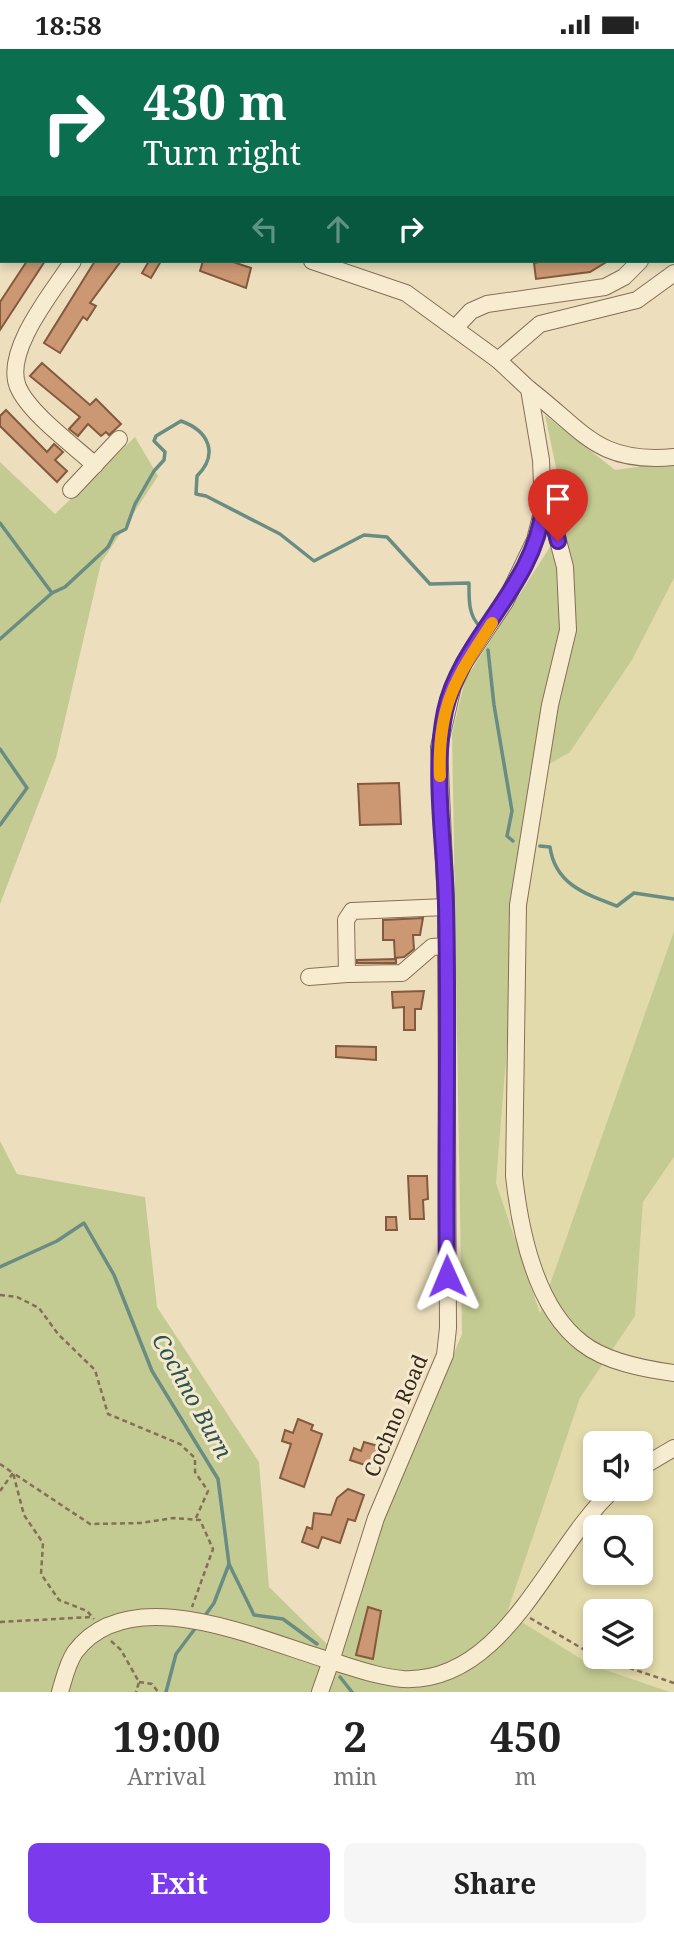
<!DOCTYPE html>
<style>
:root{--surface:#fff;--page:#f6f6f6;--text:#222;--muted:#767676;--accent:#7c3aed}
body{margin:0;font-family:"Noto Serif",serif;background:var(--page);color:var(--text);height:100vh;display:flex;flex-direction:column;font-size:26px;white-space:nowrap}
*{box-sizing:border-box;margin:0}
p{font-size:23px;color:var(--muted)}
.icon{flex:none;width:38px;height:38px;fill:none;stroke:currentColor;stroke-width:2;stroke-linecap:round;stroke-linejoin:round}
.map{position:relative;height:1643px;overflow:hidden}
.side{display:flex;flex-direction:column;background:var(--surface);flex:1}
.side>*{flex:none}
.guide{position:absolute;left:0px;top:0px;width:676px;height:214px;box-shadow:0 4px 10px #0003;background:#0b6e4f;color:#fff;overflow:hidden}
.tools{position:absolute;left:583px;top:1382px;display:grid;gap:14px}
.tools a{display:grid;place-items:center;width:70px;height:70px;border-radius:10px;background:var(--surface);box-shadow:0 4px 10px #0003;font-size:35px}
.pin{position:absolute;display:grid;place-items:center;width:60px;height:60px;color:#fff;margin:-72px -30px;border-radius:50% 50% 50% 0;rotate:-45deg;box-shadow:0 0 7px #0007}
.pin .icon{rotate:45deg}
.me{position:absolute;width:77px;margin:-38px;rotate:359deg;stroke-linejoin:round;filter:drop-shadow(0 0 5px #0008)}
.turn{display:flex;align-items:center;gap:24px;height:147px;padding:0 28px;font-size:32px}
.turn .icon{width:91px;height:91px;stroke-width:2.5}
.turn b{display:block;font-size:49px;line-height:60px}
.lanes{display:flex;align-items:center;height:66px;padding:0 28px;background:#0003;justify-content:center;gap:35px;direction:ltr}
.lanes .off{opacity:.35}
.eta{display:flex;justify-content:space-evenly;align-items:center;height:119px;text-align:center}
.eta b{font-size:42px;font-weight:700;line-height:49px}
.action{display:flex;gap:14px;margin-top:auto;padding:14px 28px}
.action a{flex:1;height:80px;border-radius:10px;background:var(--accent);color:#fff;font-size:28px;font-weight:700;line-height:80px;text-align:center}
.action a+a{background:var(--page);color:var(--text)}
.status{display:flex;justify-content:space-between;align-items:center;height:49px;padding:0 35px;background:var(--surface);direction:ltr}
.status svg{height:19px;fill:currentColor}
.map>svg:first-child{display:block}
.farmland{fill:#e3daab;fill-rule:evenodd}
.green{fill:#c4cb92}
.lines{fill:none;stroke-linecap:round;stroke-linejoin:round}
.stream{stroke:#698c83;stroke-width:3.5}
.building{fill:#cc9873;stroke:#84593d;stroke-width:2}
.minor-casing{stroke:#856f57;stroke-width:18}
.path{stroke:#856f57;stroke-width:2.5;stroke-dasharray:5 3.5;stroke-linecap:butt}
.minor{stroke:#f8ecd0;stroke-width:16}
.route-casing{stroke:#51269a;stroke-width:18}
.route{stroke:#7c3aed;stroke-width:12}
.slow{stroke:#f59e0b;stroke-width:12}
.labels{text-anchor:middle;stroke-width:6;stroke-linejoin:round;paint-order:stroke}
.street-label{font-size:21px;fill:#34271b;stroke:#f5e9cd}
.water-label{font-size:23px;font-style:italic;fill:#2b5452;stroke:#f5e9cd}
</style>
<div class="status"><b>18:58</b><svg viewBox="0 0 49 12"><path d="M0 12V9h3v3zM5 12V6h3v6zM10 12V3h3v9zM15 12V0h3v12zM26 1h20v11H26zM47 4h2v5h-2z"/></svg></div>
<div class="map">
<svg width="674" height="1643" viewBox="0 0 674 1643">
<rect width="100%" height="100%" fill="#eddfbe"/>
<g class="farmland">
<polygon points="674,529 674,882 541,1265 496,1134 529,727 570,703 632,611"/>
<path d="M 674,1108 L 674,1643 L 670,1643 L 591,1616 L 507,1564 L 580,1349 L 635,1267 L 643,1153 ZM 595,1395 L 640,1395 L 640,1440 L 595,1440 ZM 595,1479 L 640,1479 L 640,1524 L 595,1524 ZM 595,1563 L 640,1563 L 640,1608 L 595,1608 Z"/>
</g>
<g class="green">
<polygon points="545,366 615,421 674,413 674,529 632,611 570,703 529,727 496,1134 540,1264 674,882 674,1108 643,1153 635,1267 580,1349 507,1564 591,1616 670,1643 0,1643 0,1092 17,1125 145,1148 157,1258 259,1413 269,1538 330,1598 462,1285 452,685 465,631 567,471"/>
<polygon points="135,388 158,427 101,514 56,709 0,855 0,413 55,465"/>
</g>
<g class="lines">
<g class="stream">
<polyline points="0,474 52,544 0,590"/>
<path d="M 52,544 L 65,538 L 108,498 L 114,486 L 126,480 L 135,455 L 154,422 L 164,411 L 165,403 L 154,392 L 156,387 L 181,372 C 209,382 219,405 197,427 L 196,445 L 206,447 L 280,485 L 314,512 L 364,486 L 387,488 L 430,535 L 469,534 C 469,549 468,567 480,577"/>
<polyline points="488,601 494,656 512,762 507,787 513,792"/>
<polyline points="0,700 27,739 0,776"/>
<path d="M 540,797 L 550,798 C 555,835 585,845 617,857 L 634,844 L 674,850"/>
<polyline points="0,1218 57,1192 84,1174 114,1226 152,1322 218,1430 229,1515 254,1566 283,1570 317,1595"/>
<polyline points="204,1568 214,1554 229,1515"/>
<polyline points="340,1628 352,1643"/>
<polyline points="166,1643 176,1605 197,1577"/>
</g>
</g>
<g class="building">
<polygon points="27,212 45,212 0,281 0,253"/>
<polygon points="95,212 121,212 90,254 96,257 87,271 83,268 60,304 44,294"/>
<polygon points="149,212 161,212 151,229 142,224"/>
<polygon points="203,212 230,212 251,219 246,239 200,222"/>
<polygon points="544,212 608,212 590,223 536,230 534,214"/>
<polygon points="42,314 90,356 96,350 121,375 109,386 106,383 101,387 88,375 78,387 69,380 80,368 30,327"/>
<polygon points="6,361 47,403 54,395 63,403 55,411 67,422 57,433 0,377 0,367"/>
<polygon points="399,734 401,775 360,776 358,735"/>
<polygon points="423,869 420,886 413,886 414,900 404,908 395,909 394,891 383,891 383,871"/>
<polygon points="396,910 396,914 357,914 357,911"/>
<polygon points="424,942 421,960 415,960 415,981 404,981 404,958 393,959 392,943"/>
<polygon points="336,997 376,998 376,1011 336,1008"/>
<polygon points="408,1127 427,1127 428,1150 423,1151 424,1170 410,1170"/>
<polygon points="386,1168 396,1168 397,1181 386,1181"/>
<polygon points="298,1370 313,1376 311,1381 322,1385 304,1438 280,1429 291,1395 282,1392 285,1381 293,1384"/>
<polygon points="364,1393 378,1397 371,1418 350,1411 354,1399 361,1402"/>
<polygon points="348,1440 364,1446 355,1472 348,1470 340,1494 322,1488 318,1499 302,1493 307,1478 312,1480 314,1464 331,1466 337,1449"/>
<polygon points="368,1558 381,1562 373,1610 356,1606"/>
</g>
<g class="lines">
<defs>
<g id="minor">
<polyline points="21,0 24,2"/>
<polyline points="282,0 355,2"/>
<polyline points="375,2 375,0"/>
<polyline points="0,50 2,48"/>
<polyline points="674,174 674,173"/>
<path d="M 73,212 C 54,241 3,302 18,338 C 29,364 73,396 95,416"/>
<polyline points="456,278 471,262 487,255 605,238 624,228 640,212"/>
<polyline points="498,311 540,275 637,251 674,224"/>
<path d="M 529,340 C 584,382 597,415 674,408"/>
<polyline points="71,441 119,390"/>
<path d="M 543,459 L 551,465 L 565,518 L 568,581 L 550,656 L 518,856 L 514,1127 C 520,1181 535,1258 582,1294 C 606,1313 644,1320 674,1324"/>
<polyline points="347,925 402,924 432,898 446,897"/>
<polyline points="309,928 347,925 346,871 352,862 446,858"/>
<polyline points="640,1419 674,1399"/>
<path d="M 60,1643 C 64,1630 67,1615 75,1603 C 130,1529 262,1592 331,1612 L 376,1469 L 445,1306 L 448,1279 L 446,858 L 439,698 L 453,637 L 464,614 L 505,553 L 535,491 L 543,459 L 541,411 L 529,340 L 498,311 L 406,244 L 312,212"/>
<path d="M 320,1643 L 331,1612 C 355,1619 378,1628 403,1630 C 506,1635 549,1498 614,1440"/>
</g>
</defs>
<use href="#minor" class="minor-casing"/>
<g class="path">
<polyline points="0,1246 17,1248 39,1259 58,1285 95,1321 108,1365 180,1395 195,1409 195,1423 208,1442 195,1471"/>
<polyline points="0,1415 13,1424 24,1466 43,1494 41,1525 59,1551 87,1562 94,1570"/>
<polyline points="0,1442 13,1424 90,1475 141,1474 173,1469 200,1471 213,1500 192,1558"/>
<polyline points="530,1569 595,1607"/>
<polyline points="0,1573 92,1568"/>
<polyline points="111,1592 121,1601 139,1633 136,1643"/>
<polyline points="597,1608 674,1634"/>
<polyline points="139,1633 152,1635 158,1643"/>
</g>
<use href="#minor" class="minor"/>
</g>
<g class="lines">
<defs>
<path id="route" d="M 447,1227 C 445,1104 449,980 446,857 C 445,793 432,725 445,662 C 460,590 535,537 543,459 L 551,465 L 558,492"/>
</defs>
<use href="#route" class="route-casing"/>
<use href="#route" class="route"/>
<path class="slow" d="M 440,727 C 437,657 456,629 492,574"/>
</g>
<g class="labels">
<g class="street-label">
<text transform="translate(396 1367) rotate(-67)" y="7">Cochno Road</text>
</g>
<g class="water-label">
<text transform="translate(192 1347) rotate(61)" y="8">Cochno Burn</text>
</g>
</g>
</svg>
<div class="tools">
<a><svg class="icon" aria-label="sound" viewBox="0 0 24 24"><path d="M4 9h4l5-4v14l-5-4H4zM17 9q2 3 0 6"/></svg></a>
<a><svg class="icon" aria-label="search" viewBox="0 0 24 24"><circle cx="10" cy="10" r="6"/><path d="M15 15l6 6"/></svg></a>
<a><svg class="icon" aria-label="layers" viewBox="0 0 24 24"><path d="M12 4l9 5-9 5-9-5zM3 14l9 5 9-5"/></svg></a>
</div>
<div class="pin" style="left:558px;top:492px;background:#d93025"><svg class="icon" aria-label="arrive" viewBox="0 0 24 24"><path d="M6 21V4h12l-3 4 3 4H6"/></svg></div>
<svg class="me" style="left:447px;top:1227px" viewBox="-20 -20 40 40"><path d="M0-17L14 15 0 8-14 15z" fill="#7c3aed" stroke="#fff" stroke-width="4"/></svg>
<div class="guide">
<div class="turn"><svg class="icon" aria-label="right" viewBox="0 0 24 24"><path d="M7 20v-9h11M14 6l5 5-5 5"/></svg><div><b>430 m</b>Turn right</div></div>
<div class="lanes"><svg class="icon off" aria-label="left" viewBox="0 0 24 24"><path d="M17 20v-9H6M10 6l-5 5 5 5"/></svg><svg class="icon off" aria-label="ahead" viewBox="0 0 24 24"><path d="M12 20V5M6 11l6-6 6 6"/></svg><svg class="icon" aria-label="right" viewBox="0 0 24 24"><path d="M7 20v-9h11M14 6l5 5-5 5"/></svg></div>
</div>
</div>
<section class="side">
<div class="eta">
<div><b>19:00</b><p>Arrival</p></div>
<div><b>2</b><p>min</p></div>
<div><b>450</b><p>m</p></div>
</div>
<div class="action"><a>Exit</a><a>Share</a></div>
</section>
